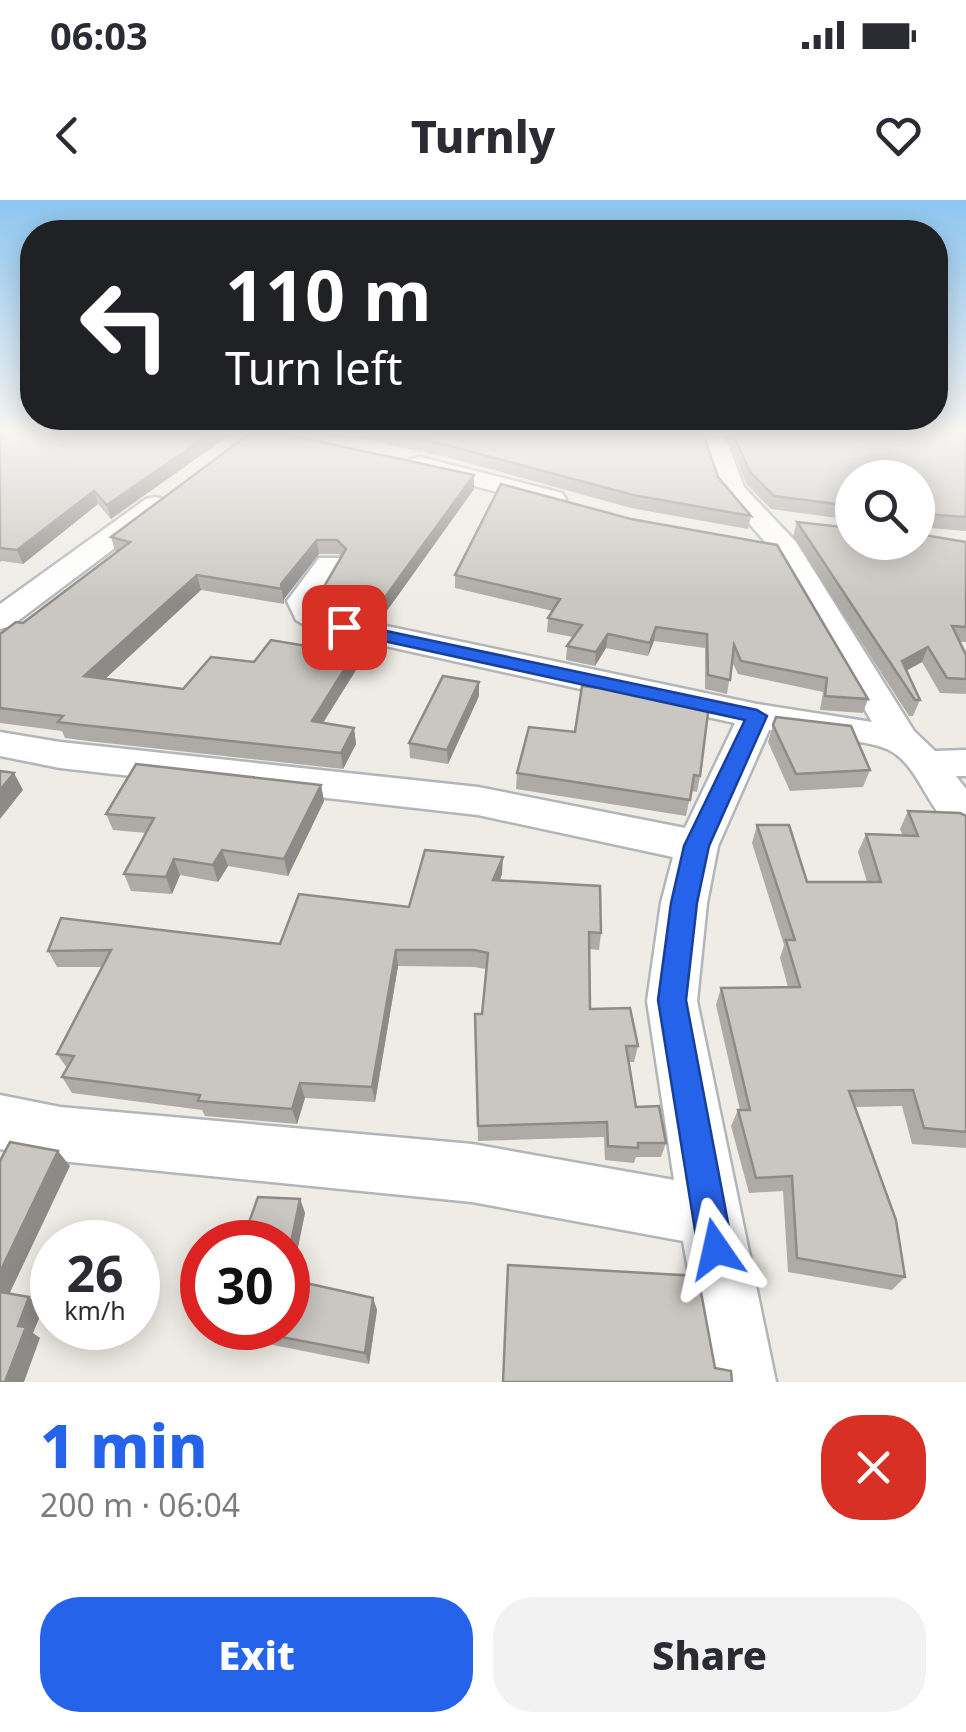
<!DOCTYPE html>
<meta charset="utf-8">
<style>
:root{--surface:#fff;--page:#f2f2f3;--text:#2b2b33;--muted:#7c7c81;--accent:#2563eb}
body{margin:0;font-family:"Noto Sans",sans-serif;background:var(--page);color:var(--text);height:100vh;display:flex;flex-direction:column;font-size:38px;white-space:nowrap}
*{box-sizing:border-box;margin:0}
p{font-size:32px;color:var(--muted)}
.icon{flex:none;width:55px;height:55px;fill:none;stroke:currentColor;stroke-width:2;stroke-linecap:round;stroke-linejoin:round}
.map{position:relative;height:1182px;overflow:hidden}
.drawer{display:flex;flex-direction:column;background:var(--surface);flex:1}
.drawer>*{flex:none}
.top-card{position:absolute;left:20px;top:20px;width:928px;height:210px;border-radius:40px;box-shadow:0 5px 25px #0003;background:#202124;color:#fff;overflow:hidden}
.tools{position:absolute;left:835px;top:260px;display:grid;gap:20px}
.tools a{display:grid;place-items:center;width:100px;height:100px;border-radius:50%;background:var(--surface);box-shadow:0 5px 25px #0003;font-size:50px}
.speed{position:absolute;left:30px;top:1020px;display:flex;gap:20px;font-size:50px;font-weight:700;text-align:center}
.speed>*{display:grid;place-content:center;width:130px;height:130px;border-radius:50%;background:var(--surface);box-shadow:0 5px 25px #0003;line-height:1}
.speed small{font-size:25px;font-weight:400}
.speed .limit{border:15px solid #d22;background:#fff;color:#111}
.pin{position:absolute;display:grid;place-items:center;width:85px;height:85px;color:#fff;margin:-42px;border-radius:20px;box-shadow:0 5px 15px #0006}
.me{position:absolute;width:110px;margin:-55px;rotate:349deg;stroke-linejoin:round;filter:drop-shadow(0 0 8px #0008)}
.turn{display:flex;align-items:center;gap:35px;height:210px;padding:0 40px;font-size:45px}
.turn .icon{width:130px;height:130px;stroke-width:2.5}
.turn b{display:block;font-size:70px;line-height:85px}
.round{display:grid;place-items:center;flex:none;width:105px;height:105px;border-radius:40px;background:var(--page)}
.headline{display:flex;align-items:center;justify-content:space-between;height:170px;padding:0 40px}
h1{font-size:60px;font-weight:800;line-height:75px;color:var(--accent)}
.primary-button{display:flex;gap:20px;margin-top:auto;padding:20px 40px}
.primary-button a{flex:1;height:115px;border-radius:40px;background:var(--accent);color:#fff;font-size:40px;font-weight:800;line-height:115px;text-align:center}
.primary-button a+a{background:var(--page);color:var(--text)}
.status{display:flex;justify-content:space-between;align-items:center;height:70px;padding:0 50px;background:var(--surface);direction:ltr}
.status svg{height:28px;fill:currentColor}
header{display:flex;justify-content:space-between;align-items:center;height:130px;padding:0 40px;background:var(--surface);font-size:45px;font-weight:800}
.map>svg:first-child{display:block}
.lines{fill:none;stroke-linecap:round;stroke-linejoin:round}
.minor-casing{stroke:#b2b6ba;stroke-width:5}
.minor{fill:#fff;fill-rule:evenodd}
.wall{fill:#aeaba7}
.shaded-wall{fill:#8d8b88}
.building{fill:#cac7c2;stroke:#8d8b88;stroke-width:2.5}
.route{fill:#2563eb;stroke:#184099;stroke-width:2.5}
</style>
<div class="status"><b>06:03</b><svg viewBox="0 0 49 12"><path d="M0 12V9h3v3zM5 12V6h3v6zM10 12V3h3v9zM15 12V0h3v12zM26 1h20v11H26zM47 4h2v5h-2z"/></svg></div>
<header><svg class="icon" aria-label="back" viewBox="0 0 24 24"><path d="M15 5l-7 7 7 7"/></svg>Turnly<svg class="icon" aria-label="heart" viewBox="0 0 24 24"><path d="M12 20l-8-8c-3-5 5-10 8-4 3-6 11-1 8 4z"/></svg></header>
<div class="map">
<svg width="966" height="1182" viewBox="0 0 966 1182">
<rect width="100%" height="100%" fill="#efece5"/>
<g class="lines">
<defs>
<g id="minor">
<path d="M 700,234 L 724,234 L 744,287 L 796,342 L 914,531 L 935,551 L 966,550 L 966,576 L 956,576 L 966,589 L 966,634 C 928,623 923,565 887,549 C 865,539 797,534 769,530 L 718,646 L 707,703 L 697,801 L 776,1182 L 708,1182 L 683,1041 L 472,1002 L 60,961 L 0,949 L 0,895 L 60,907 L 472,944 L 674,980 L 647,801 L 661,703 L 673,657 L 478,615 L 60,568 L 0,556 L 0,532 L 60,542 L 478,587 L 685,628 L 735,523 L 313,430 L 296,420 L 287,401 L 319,358 L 339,358 L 344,364 L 319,401 L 321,408 L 334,415 L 757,504 L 872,522 L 774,352 L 719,289 Z"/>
<polygon points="420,257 562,293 566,299 553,307 411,269 408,264 411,259"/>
<polygon points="155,297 164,299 168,305 164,311 11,426 0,429 0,404 146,299"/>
</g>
</defs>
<use href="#minor" class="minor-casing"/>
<use href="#minor" class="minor"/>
</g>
<g class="wall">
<polygon points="0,234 231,234 111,319 98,304 23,364 2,361 0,362"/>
<polygon points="292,234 703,234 718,277 751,316 748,329 631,308 450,258 358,238"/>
<polygon points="726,234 966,234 966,331 918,327 918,329 918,278 852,278 852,320 771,309 747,285"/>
<polygon points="474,275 474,289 381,419 335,411 324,405 322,390 341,357 339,354 319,354 284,399 284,404 201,390 105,479 183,489 254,462 354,454 356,470 323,523 354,528 356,544 343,569 88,541 65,538 62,531 0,523 0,434 23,423 117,352 115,351 111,337"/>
<polygon points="501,284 868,499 863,513 820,510 823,492 738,474 732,462 727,494 705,489 705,448 654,441 648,456 606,448 595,466 566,460 567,446 573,437 547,432 548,418 553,411 455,388 455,375"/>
<polygon points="797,322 966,342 966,442 960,442 966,455 966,494 940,493 922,462 906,471 920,500 913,516 909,516 793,336"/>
<polygon points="479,482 479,496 448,564 410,558 409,543"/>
<polygon points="773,525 870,570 863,587 790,591 768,542"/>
<polygon points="575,532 700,576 697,592 691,591 686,616 516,589 517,573"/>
<polygon points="321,585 324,601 288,676 228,666 218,682 180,675 172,694 131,691 124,674 146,633 113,630 106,614"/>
<polygon points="908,611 966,616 966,948 912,944 902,906 855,907 905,1077 892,1090 788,1072 783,991 749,993 731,926 738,910 740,910 716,805 721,788 788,787 780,758 784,745 752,643 757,625 807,682 867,682 858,652 866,634 903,636 900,629"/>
<polygon points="502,674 500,680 601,733 599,750 589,749 590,809 638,846 634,862 628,862 636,907 666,943 661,957 636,957 634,963 605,960 604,937 478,941 475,814 482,814 486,769 474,767 398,766 375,902 305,898 297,924 205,916 202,910 72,893 62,877 67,868 57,854 103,767 57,767 48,751 280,744 409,707"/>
<polygon points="258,997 300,999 305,1013 291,1080 373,1098 377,1110 369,1164 222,1135 217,1128 288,1128"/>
</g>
<g class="shaded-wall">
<polygon points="210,234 231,234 111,319 107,305"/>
<polygon points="474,275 474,289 381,419 380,404"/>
<polygon points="94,291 98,304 23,364 17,350"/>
<polygon points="317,340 319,354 284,399 284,404 281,384"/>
<polygon points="197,375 201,390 91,492 84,476"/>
<polygon points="656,427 654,441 648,456 650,443"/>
<polygon points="608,434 606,448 595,466 596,452"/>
<polygon points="928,447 922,462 898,475 902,461"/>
<polygon points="354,454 356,470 314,537 312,521"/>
<polygon points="479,482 479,496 448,564 447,550"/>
<polygon points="354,528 356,544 343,569 341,553"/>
<polygon points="14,573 23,590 0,619 0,590"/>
<polygon points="321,585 324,601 288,676 284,659"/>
<polygon points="222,650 228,666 218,682 213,665"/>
<polygon points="503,657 502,674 493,697 493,680"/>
<polygon points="174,659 180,675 172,694 166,677"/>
<polygon points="396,750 398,766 375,902 372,887"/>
<polygon points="300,883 305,898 297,924 292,909"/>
<polygon points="58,951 70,966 5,1103 0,1099 0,1072"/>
<polygon points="300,999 305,1013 289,1091 288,1057"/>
<polygon points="29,1097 43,1109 33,1133 40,1138 24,1182 5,1182 18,1126"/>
<polygon points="373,1098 377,1110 369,1164 365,1153"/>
</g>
<g class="building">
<polygon points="0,234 210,234 107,305 94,291 17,350 0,348"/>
<polygon points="249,234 285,234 474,275 380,404 333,396 322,390 346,349 337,340 317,340 281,384 282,389 197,375 84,476 183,489 211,457 254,462 271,440 354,454 312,521 354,528 341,553 82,525 58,522 63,516 0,508 0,434 16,422 23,423 130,342 111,337"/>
<polygon points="395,234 703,234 718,277 751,316 633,295 450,246"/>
<polygon points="733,234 966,234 966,317 923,314 919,324 918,324 918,278 852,278 852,306 774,296 750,272"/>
<polygon points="501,284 631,319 777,345 868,499 825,496 827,478 741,461 734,445 730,480 708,475 707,434 656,427 650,443 608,434 596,452 567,446 582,425 548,418 560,399 455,375"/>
<polygon points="797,322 852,328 852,342 918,342 918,334 966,342 966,427 952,426 966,455 966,479 947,478 928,447 902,461 920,500 915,500"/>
<polygon points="443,476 479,482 447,550 409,543"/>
<polygon points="582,486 663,495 709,505 700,576 694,575 690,600 517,573 529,527 575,532"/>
<polygon points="776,517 851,526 870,570 796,574 773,525"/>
<polygon points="136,564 321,585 284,659 222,650 213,665 174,659 166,677 124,674 154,618 106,614"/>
<polygon points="0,571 14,573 0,590"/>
<polygon points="908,611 960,613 966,616 966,932 924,928 913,890 849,891 896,1020 905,1077 797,1058 792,976 756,978 738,910 750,910 721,788 800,787 786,740 795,740 757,625 789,625 807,682 881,682 866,634 918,636"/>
<polygon points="425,650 503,657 493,680 600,686 601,733 589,732 590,809 630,808 638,846 626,846 636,907 659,906 666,943 638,943 638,948 608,946 607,922 478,926 475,814 482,814 488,753 474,750 396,750 372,887 300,883 292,909 198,901 200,895 62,877 74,856 57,854 111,750 48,751 61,718 280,744 299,694 409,707"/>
<polygon points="10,942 58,951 0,1072 0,961"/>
<polygon points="258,997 300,999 288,1057 288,1042 242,1042"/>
<polygon points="508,1065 698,1076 715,1168 731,1171 732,1182 503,1182"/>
<polygon points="288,1079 373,1098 365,1153 235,1128 288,1128"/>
<polygon points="0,1092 29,1097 18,1126 26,1127 5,1182 0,1182"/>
</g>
<linearGradient id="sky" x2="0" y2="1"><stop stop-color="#8dc6f1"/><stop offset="0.58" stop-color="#f8f6f3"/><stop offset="1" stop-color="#f8f6f3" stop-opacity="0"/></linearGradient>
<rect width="966" height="400" fill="url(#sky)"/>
<polygon class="route" points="344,422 757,510 767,516 709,646 697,703 686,800 733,1049 728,1061 716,1066 703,1061 698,1049 658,800 671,703 684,646 745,520 338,431 338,423"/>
</svg>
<div class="tools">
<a><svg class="icon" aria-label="search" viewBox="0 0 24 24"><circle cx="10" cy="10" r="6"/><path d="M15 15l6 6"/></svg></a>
</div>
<div class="speed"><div>26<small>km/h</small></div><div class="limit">30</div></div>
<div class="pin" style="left:344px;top:427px;background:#d93025"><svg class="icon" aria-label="arrive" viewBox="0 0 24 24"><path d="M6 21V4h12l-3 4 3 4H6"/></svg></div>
<svg class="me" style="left:716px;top:1049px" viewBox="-20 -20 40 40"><path d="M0-17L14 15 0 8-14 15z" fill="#2563eb" stroke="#fff" stroke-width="4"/></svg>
<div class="top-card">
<div class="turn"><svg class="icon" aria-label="left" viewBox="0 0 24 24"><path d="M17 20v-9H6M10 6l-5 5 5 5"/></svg><div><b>110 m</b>Turn left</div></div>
</div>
</div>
<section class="drawer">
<div class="headline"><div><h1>1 min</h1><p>200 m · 06:04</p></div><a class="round" style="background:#d93025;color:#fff"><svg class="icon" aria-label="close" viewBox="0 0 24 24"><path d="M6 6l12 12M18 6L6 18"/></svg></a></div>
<div class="primary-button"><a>Exit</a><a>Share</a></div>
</section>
